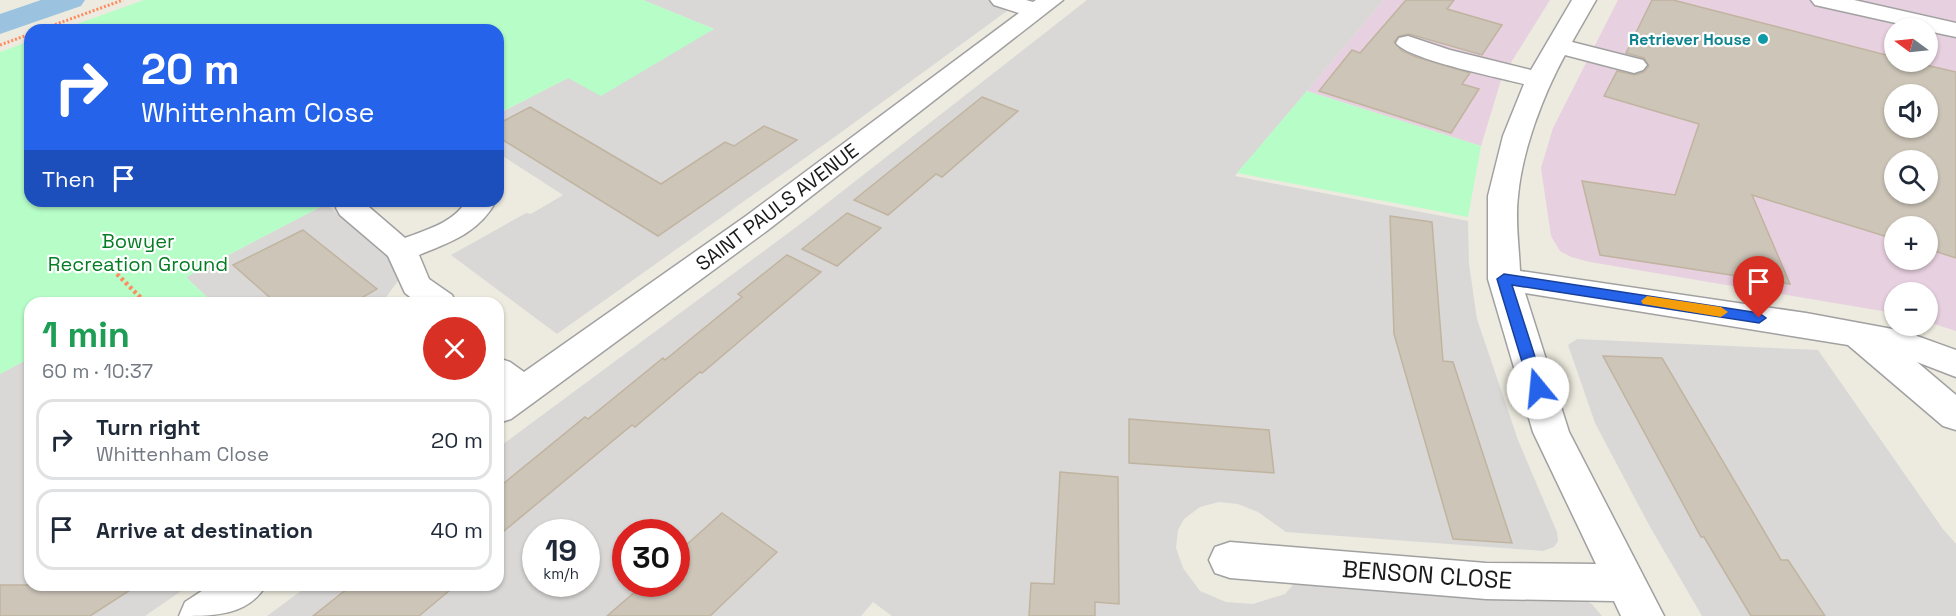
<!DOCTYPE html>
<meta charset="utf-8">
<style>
:root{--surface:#fff;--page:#f2f2f3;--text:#1f2937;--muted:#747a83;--line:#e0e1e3}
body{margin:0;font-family:"Space Grotesk",sans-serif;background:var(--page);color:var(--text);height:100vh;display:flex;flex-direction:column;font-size:22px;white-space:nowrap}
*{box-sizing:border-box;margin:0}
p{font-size:20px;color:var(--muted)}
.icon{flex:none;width:33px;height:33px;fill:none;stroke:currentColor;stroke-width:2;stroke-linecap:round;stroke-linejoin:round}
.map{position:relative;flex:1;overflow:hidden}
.side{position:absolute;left:24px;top:297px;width:480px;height:294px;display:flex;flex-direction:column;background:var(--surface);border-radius:18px;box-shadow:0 2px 4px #0004}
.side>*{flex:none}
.top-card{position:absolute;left:24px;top:24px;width:480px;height:183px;border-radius:18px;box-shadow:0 2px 4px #0004;background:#2563eb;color:#fff;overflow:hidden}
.needle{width:39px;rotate:285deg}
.fabs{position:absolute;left:1884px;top:18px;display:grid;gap:12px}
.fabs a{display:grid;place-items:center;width:54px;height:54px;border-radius:50%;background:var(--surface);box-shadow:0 2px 4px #0004;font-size:30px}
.speed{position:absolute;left:522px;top:519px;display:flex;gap:12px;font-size:30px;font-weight:700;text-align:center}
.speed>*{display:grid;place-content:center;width:78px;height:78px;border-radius:50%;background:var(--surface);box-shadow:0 2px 4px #0004;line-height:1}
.speed small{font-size:15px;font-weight:400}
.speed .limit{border:9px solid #d22;background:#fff;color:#111}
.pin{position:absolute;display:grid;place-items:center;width:51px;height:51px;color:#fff;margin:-62px -26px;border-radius:50% 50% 50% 0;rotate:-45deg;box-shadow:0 0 6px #0007}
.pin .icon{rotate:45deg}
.me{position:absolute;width:66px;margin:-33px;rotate:343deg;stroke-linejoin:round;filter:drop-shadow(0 0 4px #0008)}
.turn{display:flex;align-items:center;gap:21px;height:126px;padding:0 18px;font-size:27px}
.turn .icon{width:78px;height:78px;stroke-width:2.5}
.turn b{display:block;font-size:42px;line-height:51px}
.then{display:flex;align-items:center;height:57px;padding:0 18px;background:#0003;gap:12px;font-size:22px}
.round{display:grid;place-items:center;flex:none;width:63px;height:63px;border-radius:32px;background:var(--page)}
.summary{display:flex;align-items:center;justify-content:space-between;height:102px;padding:0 18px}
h1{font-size:36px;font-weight:600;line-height:45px;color:#1e9e55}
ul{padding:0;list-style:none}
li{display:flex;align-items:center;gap:18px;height:81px;margin:0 12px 9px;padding:0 6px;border:3px solid var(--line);border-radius:18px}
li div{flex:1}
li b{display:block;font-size:22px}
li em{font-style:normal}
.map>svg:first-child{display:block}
.residential{fill:#d9d8d7;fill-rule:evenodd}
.industrial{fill:#e7d0df;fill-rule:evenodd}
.park{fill:#b6fdc8}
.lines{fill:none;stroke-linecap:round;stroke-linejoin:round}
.canal{fill:#9bc3df;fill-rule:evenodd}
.building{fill:#cdc5b8;stroke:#c0b4a0;stroke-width:1.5;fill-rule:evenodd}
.minor-casing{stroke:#a1a1a1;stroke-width:3}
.path-far1{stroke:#ff8b5e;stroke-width:3;stroke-dasharray:2 2;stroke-linecap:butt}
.path{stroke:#ff8b5e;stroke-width:4.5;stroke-dasharray:3 3;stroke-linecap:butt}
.minor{fill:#fff;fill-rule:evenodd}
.route{fill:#2563eb;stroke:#184099;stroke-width:1.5}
.slow{fill:#f59e0b}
.culture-dot{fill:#0f9aa8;stroke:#fff;stroke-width:2}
.labels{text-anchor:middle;stroke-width:4.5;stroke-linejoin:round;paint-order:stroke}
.far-culture-label{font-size:16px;font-weight:bold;fill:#0d838f;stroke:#fff;text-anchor:end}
.street-label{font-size:20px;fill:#1a1a1a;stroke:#fff}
.park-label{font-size:20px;fill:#047d24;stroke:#fff}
.near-street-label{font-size:24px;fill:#1a1a1a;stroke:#fff}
</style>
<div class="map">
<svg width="1956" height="616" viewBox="0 0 1956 616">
<rect width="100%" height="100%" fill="#edebdf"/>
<g class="residential">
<polygon points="643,0 987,0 1011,8 836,136 557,334 451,255 526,213 531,214 563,195 498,153 498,114 568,78 714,29"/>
<path d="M 1087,0 L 1384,0 L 1235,176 L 1468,221 L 1469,264 L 1477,319 L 1518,440 L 1557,532 L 1558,541 L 1554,547 L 1543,551 L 1286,532 L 1258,512 L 1238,504 L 1219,502 L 1200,507 L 1184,519 L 1178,530 L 1176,548 L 1183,568 L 1200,591 L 1226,602 L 1253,604 L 1285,594 L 1293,585 L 1295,577 L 1581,598 L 1592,604 L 1602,616 L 892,616 L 873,602 L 861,616 L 267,616 L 309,585 L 498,585 L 498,448 L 803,222 ZM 536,532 L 586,532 L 586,584 L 536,584 ZM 626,532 L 676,532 L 676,584 L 626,584 Z"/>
<polygon points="326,204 405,271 382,303 213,303 186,277"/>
<polygon points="1577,339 1818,350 1943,529 1956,544 1956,616 1702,616 1649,525 1595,423 1568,345"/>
<polygon points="30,358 30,585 190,585 145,616 0,616 0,374"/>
</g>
<g class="industrial">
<polygon points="1384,0 1550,0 1502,77 1481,146 1307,91"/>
<path d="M 1618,0 L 1956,0 L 1956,331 L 1928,322 L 1928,292 L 1894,292 L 1894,313 L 1590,262 L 1571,257 L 1560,251 L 1551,236 L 1541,168 L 1553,128 ZM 1894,28 L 1928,28 L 1928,62 L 1894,62 ZM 1894,94 L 1928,94 L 1928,128 L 1894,128 ZM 1894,160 L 1928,160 L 1928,194 L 1894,194 ZM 1894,226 L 1928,226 L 1928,260 L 1894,260 Z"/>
</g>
<g class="park">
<polygon points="144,0 643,0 714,29 601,96 568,78 498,114 498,30 60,30"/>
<polygon points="30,41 30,201 332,201 186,277 213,303 30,303 30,358 0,374 0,52"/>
<polygon points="1307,91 1481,146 1468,217 1237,173"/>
</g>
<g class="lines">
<polygon class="canal" points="41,0 85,0 81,6 0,34 0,14"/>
</g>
<g class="building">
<polygon points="1406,0 1454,0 1447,9 1502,25 1482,55 1409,34 1399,36 1394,42 1402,51 1416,57 1470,73 1462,84 1479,89 1451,133 1319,91 1352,50 1360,53"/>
<path d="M 1652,0 L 1673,0 L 1894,57 L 1894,62 L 1913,62 L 1956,72 L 1956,258 L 1928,249 L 1928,226 L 1894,226 L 1894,239 L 1752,195 L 1790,284 L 1600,255 L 1582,181 L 1675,195 L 1699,124 L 1604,96 L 1617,71 L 1635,75 L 1644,72 L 1649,66 L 1644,58 L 1626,53 ZM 1894,94 L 1928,94 L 1928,128 L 1894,128 ZM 1894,160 L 1928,160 L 1928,194 L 1894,194 Z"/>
<polygon points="982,97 1018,111 942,177 936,174 888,215 854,200"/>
<polygon points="530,107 661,184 725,142 734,146 764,126 797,140 658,236 498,137 498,124"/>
<polygon points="847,213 881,228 837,266 802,249"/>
<polygon points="1390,216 1432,222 1443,361 1453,362 1512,543 1453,539 1394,334"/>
<polygon points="303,230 377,289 353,303 276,303 233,265"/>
<polygon points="787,255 821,272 702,373 700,372 635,427 632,425 498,536 498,488 585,417 588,419 663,358 665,360 742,297 738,294"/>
<polygon points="1603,356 1662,358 1781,560 1788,560 1825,616 1751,616 1704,537 1701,537"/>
<polygon points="1129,419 1269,430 1274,473 1129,463"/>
<polygon points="1060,472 1118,477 1119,604 1095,602 1095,616 1029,616 1031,583 1054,584"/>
<polygon points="722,513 777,552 710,616 607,616 644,584 676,584 676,554"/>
<polygon points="0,585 138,585 90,616 0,616"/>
<polygon points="352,585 456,585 419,616 313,616"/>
</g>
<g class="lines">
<defs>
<g id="minor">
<polygon points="990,0 1026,0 1033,2 1036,0 1063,0 768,230 537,400 511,419 498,423 498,358 510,362 524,372 746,216 1019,13 994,5"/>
<path d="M 1572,0 L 1596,0 L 1572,42 L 1643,60 L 1647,65 L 1643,70 L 1634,73 L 1565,55 C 1543,95 1522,151 1518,196 C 1515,220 1519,246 1520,271 L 1806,313 L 1903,331 L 1956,350 L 1956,377 L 1917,362 L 1956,395 L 1956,430 L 1943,426 L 1848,345 L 1525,293 L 1569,432 L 1664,616 L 1621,616 L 1614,601 L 1486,599 L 1230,578 L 1215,573 L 1209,560 L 1215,547 L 1230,542 L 1486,563 L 1596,564 L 1533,432 L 1488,279 L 1488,196 L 1503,136 L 1524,84 C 1500,78 1407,59 1396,43 L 1399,38 L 1408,36 L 1450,50 L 1531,70 Z"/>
<polygon points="1811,0 1854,0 1956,23 1956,37 1928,31 1928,28 1918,28 1815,5"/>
<path d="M 340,201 L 362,201 L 405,238 C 426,230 455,222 466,201 L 496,201 C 479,233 450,242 419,255 L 429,279 L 452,295 L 456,303 L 418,303 L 405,293 L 388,256 L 340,215 L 336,208 Z"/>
<path d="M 211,585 L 266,585 C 248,616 214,616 179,616 L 185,602 Z"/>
</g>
</defs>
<use href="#minor" class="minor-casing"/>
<g class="path-far1">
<polyline points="40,30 123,0"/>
<polyline points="0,45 30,34"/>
</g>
<polyline class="path" points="117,274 146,303"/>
<use href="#minor" class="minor"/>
</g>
<polygon class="route" points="1504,274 1759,313 1766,318 1759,323 1512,285 1545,388 1543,392 1532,392 1530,388 1497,279"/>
<polygon class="slow" points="1647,296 1721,307 1728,312 1721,317 1643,304 1641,301"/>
<circle class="culture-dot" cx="1763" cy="39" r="6"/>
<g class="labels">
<g class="far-culture-label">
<text x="1751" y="45">Retriever House</text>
</g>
<g class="street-label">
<text transform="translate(777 207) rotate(-37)" y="7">SAINT PAULS AVENUE</text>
</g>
<g class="park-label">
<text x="138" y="248">Bowyer<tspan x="138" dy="23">Recreation Ground</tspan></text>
</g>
<g class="near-street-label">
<text transform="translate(1427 575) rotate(4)" y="8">BENSON CLOSE</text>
</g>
</g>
</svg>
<div class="fabs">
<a><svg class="needle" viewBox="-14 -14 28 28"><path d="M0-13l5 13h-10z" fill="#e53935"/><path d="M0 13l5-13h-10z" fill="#747a83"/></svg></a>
<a><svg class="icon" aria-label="sound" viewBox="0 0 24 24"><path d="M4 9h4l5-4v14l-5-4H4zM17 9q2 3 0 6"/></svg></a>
<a><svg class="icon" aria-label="search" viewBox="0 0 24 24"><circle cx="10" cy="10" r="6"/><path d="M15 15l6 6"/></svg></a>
<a>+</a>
<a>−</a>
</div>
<div class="speed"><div>19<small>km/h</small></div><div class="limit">30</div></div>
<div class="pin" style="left:1759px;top:318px;background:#d93025"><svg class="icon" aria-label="arrive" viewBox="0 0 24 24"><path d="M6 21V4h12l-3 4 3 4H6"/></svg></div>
<svg class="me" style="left:1538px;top:388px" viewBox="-20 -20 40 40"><circle r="19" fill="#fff"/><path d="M0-13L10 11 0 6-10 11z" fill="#2563eb"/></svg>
<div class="top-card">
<div class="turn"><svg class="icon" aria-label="right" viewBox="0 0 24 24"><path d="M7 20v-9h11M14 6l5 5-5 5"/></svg><div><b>20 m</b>Whittenham Close</div></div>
<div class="then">Then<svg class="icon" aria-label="arrive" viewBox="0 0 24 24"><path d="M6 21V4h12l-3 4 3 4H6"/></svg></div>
</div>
<section class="side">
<div class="summary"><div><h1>1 min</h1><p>60 m · 10:37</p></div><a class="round" style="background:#d93025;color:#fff"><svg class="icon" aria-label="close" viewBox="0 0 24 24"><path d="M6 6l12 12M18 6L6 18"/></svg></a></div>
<ul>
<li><svg class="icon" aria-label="right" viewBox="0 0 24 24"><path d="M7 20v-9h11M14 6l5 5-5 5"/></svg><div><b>Turn right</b><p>Whittenham Close</p></div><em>20 m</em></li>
<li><svg class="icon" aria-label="arrive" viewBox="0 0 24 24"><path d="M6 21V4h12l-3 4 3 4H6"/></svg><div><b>Arrive at destination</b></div><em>40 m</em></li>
</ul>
</section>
</div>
